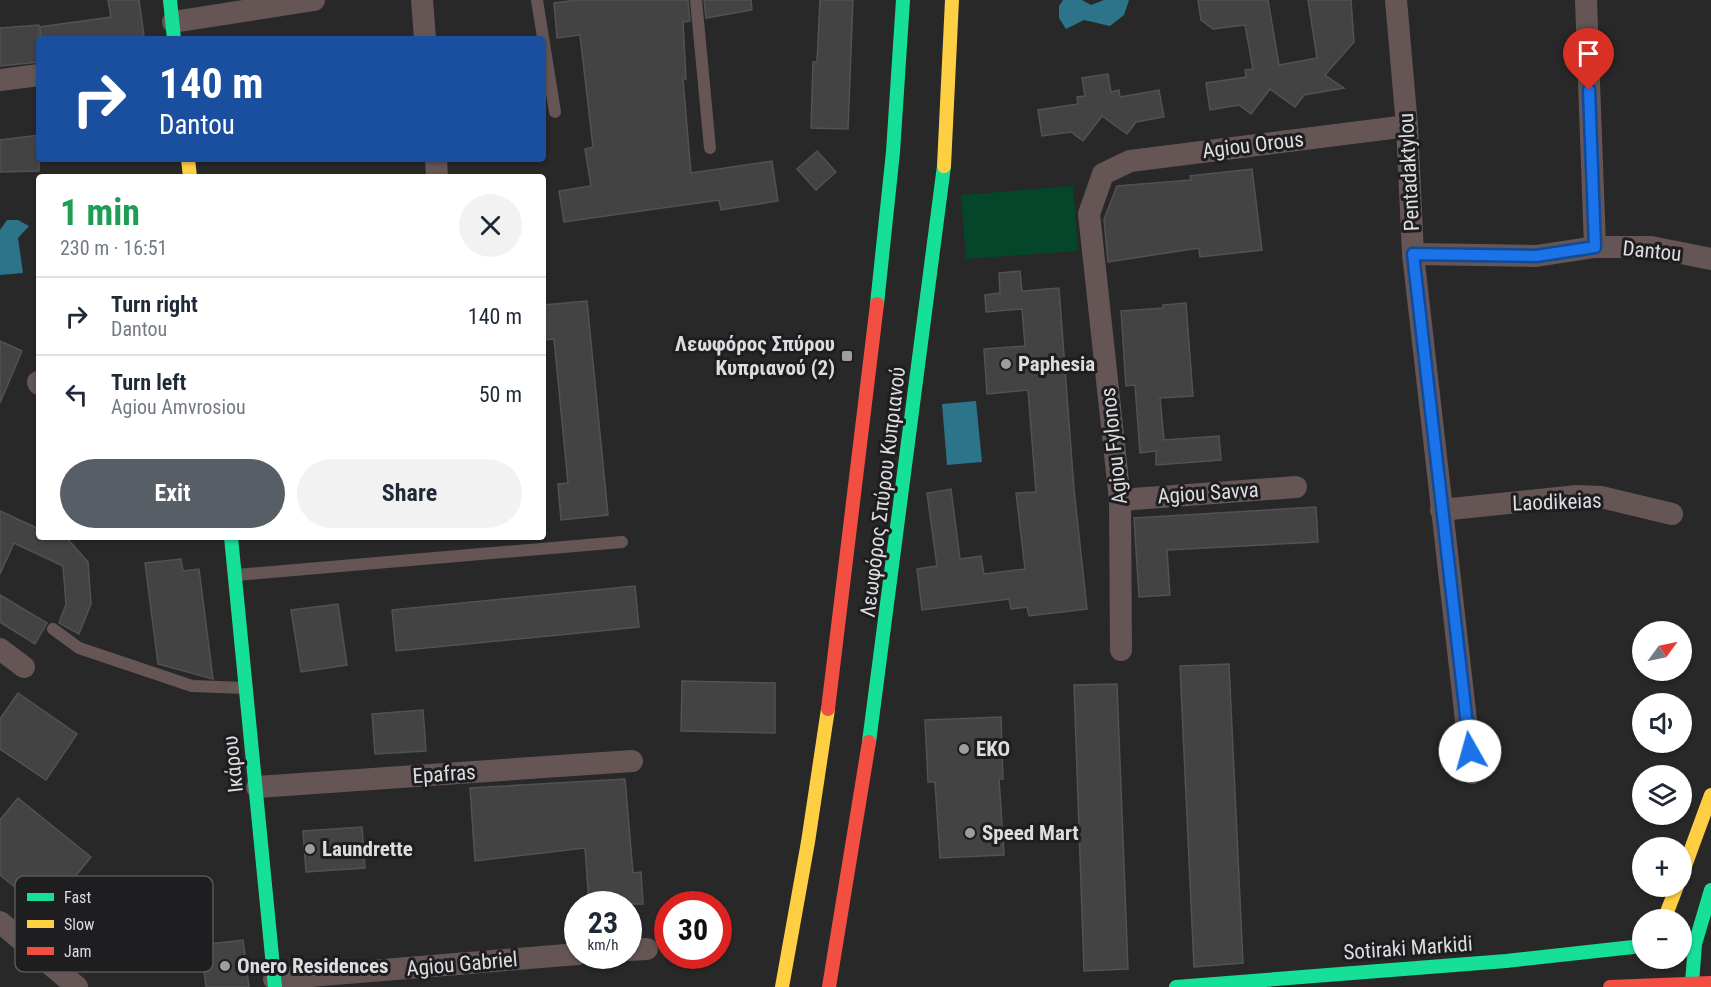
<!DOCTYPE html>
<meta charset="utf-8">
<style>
:root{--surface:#fff;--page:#f2f2f3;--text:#1f2937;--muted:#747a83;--line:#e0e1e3;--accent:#585e66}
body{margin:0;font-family:"Roboto Condensed",sans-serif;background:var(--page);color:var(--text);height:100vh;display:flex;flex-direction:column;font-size:22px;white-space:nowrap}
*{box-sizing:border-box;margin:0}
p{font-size:20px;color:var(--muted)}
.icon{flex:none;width:33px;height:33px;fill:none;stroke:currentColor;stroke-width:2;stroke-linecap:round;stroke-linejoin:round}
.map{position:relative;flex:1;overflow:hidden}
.panel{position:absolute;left:36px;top:174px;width:510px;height:366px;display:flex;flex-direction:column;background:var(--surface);border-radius:6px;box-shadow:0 2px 4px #0004}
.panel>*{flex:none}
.banner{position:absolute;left:36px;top:36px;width:510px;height:126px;border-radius:6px;box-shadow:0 2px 4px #0004;background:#1a4fa0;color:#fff;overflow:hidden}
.needle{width:39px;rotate:57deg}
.buttons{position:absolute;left:1632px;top:621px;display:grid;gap:12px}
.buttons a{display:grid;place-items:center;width:60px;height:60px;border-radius:50%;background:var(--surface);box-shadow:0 2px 4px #0004;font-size:30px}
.speed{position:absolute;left:564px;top:891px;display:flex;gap:12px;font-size:30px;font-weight:700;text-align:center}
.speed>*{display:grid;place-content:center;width:78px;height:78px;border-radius:50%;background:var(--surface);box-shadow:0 2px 4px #0004;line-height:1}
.speed small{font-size:15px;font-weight:400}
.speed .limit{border:9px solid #d22;background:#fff;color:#111}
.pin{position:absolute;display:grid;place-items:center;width:51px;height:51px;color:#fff;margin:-62px -26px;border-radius:50% 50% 50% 0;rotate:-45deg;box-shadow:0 0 6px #0007}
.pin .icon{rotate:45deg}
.me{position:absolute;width:66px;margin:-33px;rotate:353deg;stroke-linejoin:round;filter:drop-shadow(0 0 4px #0008)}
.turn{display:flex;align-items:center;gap:21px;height:126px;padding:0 24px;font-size:27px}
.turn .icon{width:78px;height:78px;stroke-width:2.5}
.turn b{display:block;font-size:42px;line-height:51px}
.round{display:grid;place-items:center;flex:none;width:63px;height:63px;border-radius:32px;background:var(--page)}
.overview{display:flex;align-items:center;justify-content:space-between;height:102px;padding:0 24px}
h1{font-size:36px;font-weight:700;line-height:45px;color:#1e9e55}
.primary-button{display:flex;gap:12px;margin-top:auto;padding:12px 24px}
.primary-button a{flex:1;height:69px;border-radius:36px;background:var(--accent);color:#fff;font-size:24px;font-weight:700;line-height:69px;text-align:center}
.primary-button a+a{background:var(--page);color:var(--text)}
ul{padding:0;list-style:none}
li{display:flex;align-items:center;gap:18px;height:78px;padding:0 24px;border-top:2px solid var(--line)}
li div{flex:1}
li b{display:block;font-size:22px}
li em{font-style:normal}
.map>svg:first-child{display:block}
.green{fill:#054529}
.water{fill:#2b748a}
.building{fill:#434344;stroke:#525253;stroke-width:1.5}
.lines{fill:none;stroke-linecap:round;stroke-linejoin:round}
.lane{stroke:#655655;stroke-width:12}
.street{stroke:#655655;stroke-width:22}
.fast{stroke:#16e098;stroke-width:14}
.slow{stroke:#ffcf43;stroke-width:14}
.jam{stroke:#f24e42;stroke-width:14}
.route-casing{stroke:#114b97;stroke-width:15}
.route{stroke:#1a73e8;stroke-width:10}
.poi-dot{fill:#9e9e9f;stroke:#1e1e21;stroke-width:2}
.labels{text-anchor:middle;stroke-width:6;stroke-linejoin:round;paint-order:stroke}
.street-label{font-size:21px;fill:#dddddf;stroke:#1e1e21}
.poi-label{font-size:21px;font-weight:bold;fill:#dddddf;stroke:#1e1e21;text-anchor:start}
.key{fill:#1e1e21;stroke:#57575a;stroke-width:1.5}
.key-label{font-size:16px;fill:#dddddf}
</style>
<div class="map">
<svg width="1711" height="987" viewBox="0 0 1711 987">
<rect width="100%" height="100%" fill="#282829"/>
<polygon class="green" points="1073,186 1078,251 966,259 961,195"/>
<g class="water">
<polygon points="1063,0 1082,0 1091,5 1104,0 1129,0 1124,15 1110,26 1084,20 1066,29 1059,18 1059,6"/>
<polygon points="7,220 18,220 29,226 18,238 23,273 0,275 0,230"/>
<polygon points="976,401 982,462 947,465 942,404"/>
</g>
<g class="building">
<polygon points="108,0 139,0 144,36 125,39 41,39 40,27 111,17"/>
<polygon points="577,0 688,0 690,21 683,22 686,79 683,79 691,173 772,161 778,201 721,210 719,200 564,222 559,191 591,186 585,149 593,147 580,35 557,38 554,3"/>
<polygon points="704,0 751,0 752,10 706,18"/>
<polygon points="820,0 853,0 848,129 811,128 813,62 817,62"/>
<polygon points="1198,0 1268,0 1279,65 1317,58 1308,0 1351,0 1354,42 1325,75 1344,88 1304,95 1295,107 1270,89 1251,114 1239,105 1210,110 1206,83 1246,77 1245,70 1253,69 1245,25 1213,29 1201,20"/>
<polygon points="39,25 39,62 0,66 0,28"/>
<polygon points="1108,74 1111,92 1119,90 1120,97 1159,90 1164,117 1136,122 1127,134 1102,116 1083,141 1071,132 1042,136 1038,110 1078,104 1077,97 1085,96 1082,78"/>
<polygon points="39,135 39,171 0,172 0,140"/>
<polygon points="817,151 836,172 816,190 797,169"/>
<polygon points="1252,169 1262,250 1200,257 1199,248 1108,262 1104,219 1117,186 1191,180 1190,176"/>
<polygon points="1020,271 1022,291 1059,288 1074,489 1087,609 1029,616 1027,607 1011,609 1009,599 922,610 917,569 937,566 927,493 951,489 960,559 981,556 984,574 1025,569 1016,493 1036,492 1028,390 987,394 984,349 1025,346 1022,309 986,312 985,295 1000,293 999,273"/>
<polygon points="587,301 608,515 561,520 558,484 568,483 554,339 543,340 543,305"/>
<polygon points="1186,303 1193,396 1160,398 1164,440 1219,436 1221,460 1156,465 1156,451 1140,453 1135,385 1126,386 1121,311 1163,308 1163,305"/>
<polygon points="0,341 22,351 0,403"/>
<polygon points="1316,507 1318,542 1167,550 1170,595 1139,597 1134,518"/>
<polygon points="0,511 39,529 39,537 66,537 88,562 91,604 79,634 59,623 66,604 63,566 14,543 0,574"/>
<polygon points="181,559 183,571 199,569 213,679 158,664 145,563"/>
<polygon points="635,586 639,627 396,651 392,610"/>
<polygon points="0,595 47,623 35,644 0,622"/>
<polygon points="338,604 347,665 301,672 291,610"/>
<polygon points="1229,664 1243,963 1194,967 1180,666"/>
<polygon points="682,681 775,683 775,733 681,731"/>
<polygon points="1117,684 1128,969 1084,971 1074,685"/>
<polygon points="18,693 77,734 46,780 0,749 0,719"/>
<polygon points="423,710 426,751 375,754 372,714"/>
<polygon points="1001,717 1003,779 999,779 1004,855 940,858 935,782 928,782 925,720"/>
<polygon points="625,779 633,873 641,872 643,904 589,904 585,848 475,861 470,788"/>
<polygon points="18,798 91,857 46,912 0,875 0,820"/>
<polygon points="362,827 365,868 306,872 303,831"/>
<polygon points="243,940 249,987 206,987 201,945"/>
</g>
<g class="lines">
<g class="lane">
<polyline points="537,0 555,112"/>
<polyline points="696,0 710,148"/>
<polyline points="236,575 622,542"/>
<polyline points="53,629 79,648 192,686 245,688"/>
</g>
<g class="street">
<polyline points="422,0 425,39"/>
<polyline points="1396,0 1407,126 1413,254 1472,773"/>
<polyline points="1586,0 1595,247"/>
<polyline points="173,22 314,0"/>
<polyline points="0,80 39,75"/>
<polyline points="436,159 437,177"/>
<polyline points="1413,254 1536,256 1595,247 1651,247 1711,259"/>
<polyline points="38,382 39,384"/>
<polyline points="1120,500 1296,487"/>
<polyline points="1441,510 1577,496 1601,497 1672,514"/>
<polyline points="0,649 24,667"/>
<polyline points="1121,650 1120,500 1089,214 1103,174 1130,161 1407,126"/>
<polyline points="257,787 632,761"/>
<polyline points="0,922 77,987"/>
<polyline points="628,950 647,949"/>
<polyline points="274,979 578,954"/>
</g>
<g class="fast">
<polyline points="170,0 174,39"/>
<polyline points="877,304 893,152 903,0"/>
<polyline points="231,537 275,987"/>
<polyline points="869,742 944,166"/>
<polyline points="1692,983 1695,944 1711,890"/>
<polyline points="1176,987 1506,961 1642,946"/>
</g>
<g class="slow">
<polyline points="188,159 190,177"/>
<polyline points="944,166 952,0"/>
<polyline points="1682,874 1711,795"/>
<polyline points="1664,920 1677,886"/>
<polyline points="782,987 808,842 828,709"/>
</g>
<g class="jam">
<polyline points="828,709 877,304"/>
<polyline points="829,987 869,742"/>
<polyline points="1610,987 1711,983"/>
</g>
</g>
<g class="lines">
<defs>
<polyline id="route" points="1470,751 1413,254 1536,256 1595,247 1589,90"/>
</defs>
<use href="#route" class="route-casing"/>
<use href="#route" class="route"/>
</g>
<g class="poi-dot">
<rect x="841" y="350" width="12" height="12" rx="3"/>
<circle cx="1006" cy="364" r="6"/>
<circle cx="964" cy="749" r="6"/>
<circle cx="970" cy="833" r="6"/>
<circle cx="310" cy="849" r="6"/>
<circle cx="225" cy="966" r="6"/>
</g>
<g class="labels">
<g class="street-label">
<text transform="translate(1253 145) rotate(-7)" y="7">Agiou Orous</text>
<text transform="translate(1409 172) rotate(-93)" y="7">Pentadaktylou</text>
<text transform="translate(1652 251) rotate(6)" y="7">Dantou</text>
<text transform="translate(1114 446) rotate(-96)" y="7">Agiou Fylonos</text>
<text transform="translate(883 492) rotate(-83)" y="7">Λεωφόρος Σπύρου Κυπριανού</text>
<text transform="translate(1208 493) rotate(-4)" y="7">Agiou Savva</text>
<text transform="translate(1557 502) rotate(-2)" y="7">Laodikeias</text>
<text transform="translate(233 764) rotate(-96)" y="7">Ικάρου</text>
<text transform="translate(444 774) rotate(-4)" y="7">Epafras</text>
<text transform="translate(1408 948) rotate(-4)" y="7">Sotiraki Markidi</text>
<text transform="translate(462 964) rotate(-5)" y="7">Agiou Gabriel</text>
</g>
<g class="poi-label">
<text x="835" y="351" text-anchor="end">Λεωφόρος Σπύρου<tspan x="835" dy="24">Κυπριανού (2)</tspan></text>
<text x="1018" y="371">Paphesia</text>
<text x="976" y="756">EKO</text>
<text x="982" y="840">Speed Mart</text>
<text x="322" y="856">Laundrette</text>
<text x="237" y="973">Onero Residences</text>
</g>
</g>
<rect x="15" y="876" width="198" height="96" rx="9" class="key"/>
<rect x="27" y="893" width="27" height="8" fill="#16e098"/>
<rect x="27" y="920" width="27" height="8" fill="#ffcf43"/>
<rect x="27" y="947" width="27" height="8" fill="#f24e42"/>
<g class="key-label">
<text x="64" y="903">Fast</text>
<text x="64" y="930">Slow</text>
<text x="64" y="957">Jam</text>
</g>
</svg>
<div class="buttons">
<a><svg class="needle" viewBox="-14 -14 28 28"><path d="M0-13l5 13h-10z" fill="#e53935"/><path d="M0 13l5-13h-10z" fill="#747a83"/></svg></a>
<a><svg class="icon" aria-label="sound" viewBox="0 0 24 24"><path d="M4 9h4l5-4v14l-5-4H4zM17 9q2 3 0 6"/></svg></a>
<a><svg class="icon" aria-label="layers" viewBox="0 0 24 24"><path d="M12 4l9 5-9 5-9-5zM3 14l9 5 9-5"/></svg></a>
<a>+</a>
<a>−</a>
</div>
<div class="speed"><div>23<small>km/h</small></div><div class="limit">30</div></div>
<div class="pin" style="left:1589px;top:90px;background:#d93025"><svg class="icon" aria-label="arrive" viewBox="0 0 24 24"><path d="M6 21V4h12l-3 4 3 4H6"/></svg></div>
<svg class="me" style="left:1470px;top:751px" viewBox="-20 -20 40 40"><circle r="19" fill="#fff"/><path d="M0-13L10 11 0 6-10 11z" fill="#1a73e8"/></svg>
<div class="banner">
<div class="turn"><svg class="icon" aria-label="right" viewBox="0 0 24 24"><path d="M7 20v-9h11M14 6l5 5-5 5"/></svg><div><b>140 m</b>Dantou</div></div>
</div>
<section class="panel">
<div class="overview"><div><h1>1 min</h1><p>230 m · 16:51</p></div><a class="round"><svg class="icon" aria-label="close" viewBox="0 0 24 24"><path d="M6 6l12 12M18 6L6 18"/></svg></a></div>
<ul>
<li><svg class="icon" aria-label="right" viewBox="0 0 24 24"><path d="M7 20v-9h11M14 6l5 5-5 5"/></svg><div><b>Turn right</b><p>Dantou</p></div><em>140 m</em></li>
<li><svg class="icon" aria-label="left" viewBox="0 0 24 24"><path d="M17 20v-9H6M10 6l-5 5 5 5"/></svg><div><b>Turn left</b><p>Agiou Amvrosiou</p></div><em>50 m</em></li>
</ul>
<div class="primary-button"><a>Exit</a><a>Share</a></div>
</section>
</div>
